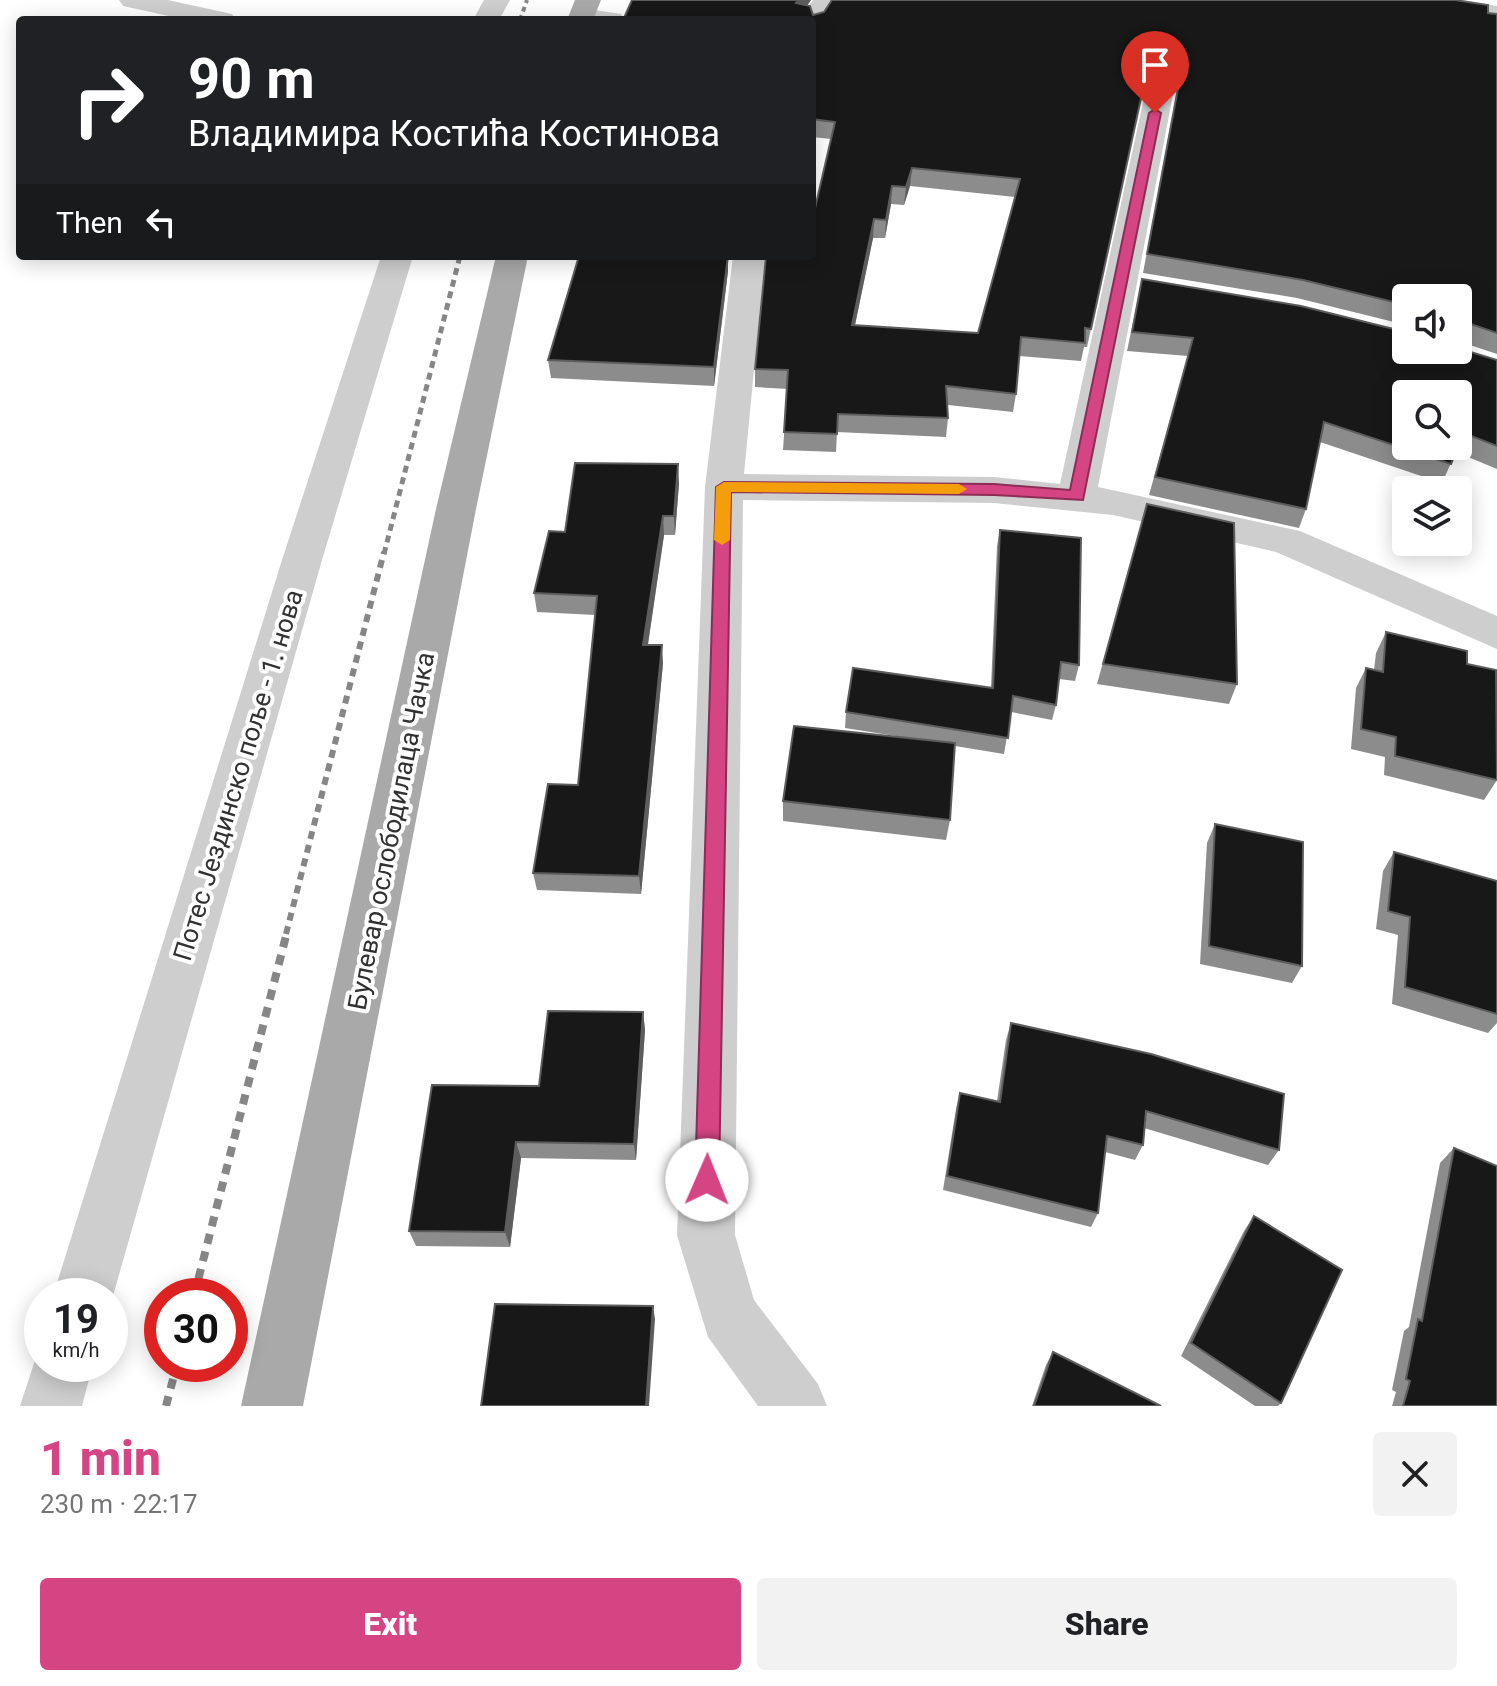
<!DOCTYPE html>
<meta charset="utf-8">
<style>
:root{--surface:#fff;--page:#f2f2f2;--text:#202124;--muted:#757577;--accent:#d64583}
body{margin:0;font-family:Roboto,sans-serif;background:var(--page);color:var(--text);height:100vh;display:flex;flex-direction:column;font-size:30px;white-space:nowrap}
*{box-sizing:border-box;margin:0}
p{font-size:26px;color:var(--muted)}
.icon{flex:none;width:44px;height:44px;fill:none;stroke:currentColor;stroke-width:2;stroke-linecap:round;stroke-linejoin:round}
.map{position:relative;height:1406px;overflow:hidden}
.details{display:flex;flex-direction:column;background:var(--surface);flex:1}
.details>*{flex:none}
.banner{position:absolute;left:16px;top:16px;width:800px;height:244px;border-radius:8px;box-shadow:0 4px 20px #0003;background:#202124;color:#fff;overflow:hidden}
.fabs{position:absolute;left:1392px;top:284px;display:grid;gap:16px}
.fabs a{display:grid;place-items:center;width:80px;height:80px;border-radius:8px;background:var(--surface);box-shadow:0 4px 20px #0003;font-size:40px}
.speed{position:absolute;left:24px;top:1278px;display:flex;gap:16px;font-size:40px;font-weight:700;text-align:center}
.speed>*{display:grid;place-content:center;width:104px;height:104px;border-radius:50%;background:var(--surface);box-shadow:0 4px 20px #0003;line-height:1}
.speed small{font-size:20px;font-weight:400}
.speed .limit{border:12px solid #d22;background:#fff;color:#111}
.pin{position:absolute;display:grid;place-items:center;width:68px;height:68px;color:#fff;margin:-82px -34px;border-radius:50% 50% 50% 0;rotate:-45deg;box-shadow:0 0 8px #0007}
.pin .icon{rotate:45deg}
.me{position:absolute;width:88px;margin:-44px;rotate:1deg;stroke-linejoin:round;filter:drop-shadow(0 0 6px #0008)}
.turn{display:flex;align-items:center;gap:28px;height:168px;padding:0 40px;font-size:36px}
.turn .icon{width:104px;height:104px;stroke-width:2.5}
.turn b{display:block;font-size:56px;line-height:68px}
.then{display:flex;align-items:center;height:76px;padding:0 40px;background:#0003;gap:16px;font-size:30px}
.round{display:grid;place-items:center;flex:none;width:84px;height:84px;border-radius:8px;background:var(--page)}
.summary{display:flex;align-items:center;justify-content:space-between;height:136px;padding:0 40px}
h1{font-size:48px;font-weight:800;line-height:60px;color:var(--accent)}
.button{display:flex;gap:16px;margin-top:auto;padding:16px 40px}
.button a{flex:1;height:92px;border-radius:8px;background:var(--accent);color:#fff;font-size:32px;font-weight:800;line-height:92px;text-align:center}
.button a+a{background:var(--page);color:var(--text)}
.map>svg:first-child{display:block}
.lines{fill:none;stroke-linecap:round;stroke-linejoin:round}
.minor{fill:#cecece;fill-rule:evenodd}
.primary{fill:#a9a9a9;fill-rule:evenodd}
.rail-far3{stroke:#868686;stroke-width:4;stroke-dasharray:5 4;stroke-linecap:butt}
.rail-far2{stroke:#868686;stroke-width:5;stroke-dasharray:7 5;stroke-linecap:butt}
.rail-far1{stroke:#868686;stroke-width:6;stroke-dasharray:8 6;stroke-linecap:butt}
.rail{stroke:#868686;stroke-width:8;stroke-dasharray:10 8;stroke-linecap:butt}
.wall{fill:#8c8c8c;fill-rule:evenodd}
.shaded-wall{fill:#5d5d5d}
.building{fill:#181818;stroke:#5d5d5d;stroke-width:2;fill-rule:evenodd}
.route{fill:#d64583;stroke:#8b2d55;stroke-width:2}
.slow{fill:#f59e0b}
.labels{text-anchor:middle;stroke-width:8;stroke-linejoin:round;paint-order:stroke}
.street-label{font-size:26px;fill:#313131;stroke:#fff}
</style>
<div class="map">
<svg width="1497" height="1406" viewBox="0 0 1497 1406">
<rect width="100%" height="100%" fill="#fff"/>
<g class="lines">
<g class="minor">
<polygon points="119,0 168,0 232,14 236,20 187,20 123,6"/>
<polygon points="484,0 510,0 499,20 473,20"/>
<polygon points="813,0 839,0 821,27 812,29 812,20 799,20"/>
<polygon points="1401,0 1461,0 1497,6 1497,22 1414,8"/>
<polygon points="582,8 621,14 625,20 572,20 569,16 573,10"/>
<polygon points="1161,76 1171,78 1175,84 1098,487 1300,531 1497,616 1497,649 1276,552 1113,515 994,503 743,500 735,1235 754,1300 818,1384 827,1406 758,1406 708,1337 677,1235 705,487 733,256 765,256 744,474 994,477 1060,484 1147,84 1151,78"/>
<polygon points="381,256 413,256 322,560 113,1296 110,1302 110,1296 53,1296 282,560"/>
<polygon points="41,1342 42,1364 93,1364 82,1406 20,1406"/>
</g>
<g class="primary">
<polygon points="575,0 601,0 593,20 567,20"/>
<polygon points="496,256 528,256 476,509 303,1406 241,1406 436,509"/>
</g>
<polyline class="rail-far3" points="520,20 527,0"/>
<polyline class="rail-far2" points="384,554 460,256"/>
<polyline class="rail-far1" points="286,934 384,552"/>
<g class="rail">
<polyline points="194,1296 287,932"/>
<polyline points="166,1406 177,1364"/>
</g>
</g>
<g class="wall">
<path d="M 632,0 L 811,0 L 807,6 L 813,15 L 1488,13 L 1497,14 L 1497,354 L 1458,341 L 1458,298 L 1406,298 L 1406,325 L 1297,298 L 1143,273 L 1178,85 L 1174,76 L 1162,73 L 1150,75 L 1144,83 L 1087,347 L 1084,347 L 1081,361 L 1019,356 L 1016,394 L 1013,412 L 948,405 L 948,418 L 946,437 L 837,432 L 836,452 L 783,450 L 787,389 L 755,387 L 755,369 L 798,259 L 812,256 L 831,139 L 812,137 L 812,20 ZM 910,186 L 1015,197 L 978,333 L 855,325 L 873,238 L 885,238 L 891,204 L 904,205 Z"/>
<polygon points="728,271 714,386 551,378 548,360"/>
<polygon points="1142,279 1497,360 1497,469 1456,452 1442,483 1320,442 1306,509 1299,528 1149,495 1188,356 1127,351"/>
<polygon points="679,483 675,535 664,535 648,645 663,663 641,894 537,890 533,873 578,785 595,615 537,612 534,593 565,532"/>
<polygon points="1147,504 1237,684 1229,704 1097,684"/>
<polygon points="1000,530 1079,665 1075,681 1059,679 1056,705 1052,720 1011,712 1004,754 955,746 950,820 946,840 783,821 783,801 902,737 845,728 846,712 991,687 997,546"/>
<polygon points="1386,632 1467,664 1497,780 1484,800 1384,775 1385,757 1351,749 1356,688 1366,668 1374,670 1376,653"/>
<polygon points="1215,824 1302,966 1292,983 1200,964 1207,843"/>
<polygon points="1394,852 1497,881 1497,1023 1488,1033 1392,1004 1398,935 1376,929 1383,871"/>
<polygon points="643,1012 645,1030 636,1160 521,1158 510,1247 416,1246 409,1231 539,1086"/>
<polygon points="1011,1023 1279,1150 1268,1165 1144,1128 1143,1145 1135,1160 1105,1152 1098,1213 1091,1227 943,1190 956,1109 960,1093 997,1101 1006,1040"/>
<polygon points="1454,1148 1497,1406 1392,1406 1396,1392 1392,1390 1404,1331 1409,1327 1440,1163"/>
<polygon points="1254,1216 1281,1403 1278,1406 1255,1406 1181,1356 1244,1231"/>
<polygon points="1053,1352 1161,1406 1032,1406 1046,1365"/>
</g>
<g class="shaded-wall">
<polygon points="799,0 811,0 796,20 796,3"/>
<polygon points="1165,56 1162,73 1150,75 1144,83 1087,347 1148,66 1154,58"/>
<polygon points="912,168 910,186 904,205 906,187"/>
<polygon points="892,186 891,204 885,238 886,220"/>
<polygon points="874,219 873,238 851,344 852,325"/>
<polygon points="728,256 728,271 714,386 714,367"/>
<polygon points="678,464 679,483 675,535 674,516"/>
<polygon points="663,516 664,535 645,663 643,645"/>
<polygon points="662,645 663,663 641,894 639,876"/>
<polygon points="643,1012 645,1030 636,1160 634,1144"/>
<polygon points="516,1142 521,1158 510,1247 505,1232"/>
<polygon points="653,1306 655,1319 649,1406 646,1406"/>
</g>
<g class="building">
<path d="M 632,0 L 799,0 L 796,3 L 810,6 L 813,15 L 824,12 L 832,0 L 1455,0 L 1488,5 L 1488,13 L 1497,14 L 1497,333 L 1465,322 L 1463,329 L 1458,329 L 1458,298 L 1406,298 L 1406,305 L 1303,280 L 1147,254 L 1182,67 L 1178,59 L 1165,56 L 1154,58 L 1148,66 L 1091,329 L 1085,328 L 1085,343 L 1021,337 L 1016,394 L 946,386 L 948,418 L 838,414 L 837,434 L 784,432 L 788,370 L 755,369 L 766,256 L 798,259 L 799,256 L 812,256 L 812,221 L 835,122 L 812,119 L 812,20 L 623,20 ZM 912,168 L 1020,179 L 978,333 L 852,325 L 874,219 L 886,220 L 892,186 L 906,187 Z"/>
<polygon points="579,256 728,256 714,367 548,360"/>
<path d="M 1142,279 L 1301,306 L 1406,332 L 1406,350 L 1458,350 L 1458,348 L 1497,360 L 1497,446 L 1464,433 L 1451,464 L 1324,422 L 1306,509 L 1155,477 L 1193,338 L 1132,332 ZM 1406,394 L 1458,394 L 1458,446 L 1406,446 Z"/>
<polygon points="575,463 678,464 674,516 663,516 643,645 662,645 639,876 533,873 548,784 578,785 597,596 534,593 549,531 565,532"/>
<polygon points="1147,504 1234,523 1237,684 1103,664"/>
<polygon points="1000,530 1081,538 1079,665 1061,662 1056,705 1013,696 1008,738 846,712 853,668 993,688"/>
<polygon points="1386,632 1467,651 1467,664 1496,670 1497,780 1395,756 1396,737 1361,729 1366,668 1383,672"/>
<polygon points="794,726 955,743 950,820 783,801"/>
<polygon points="1215,824 1303,842 1302,966 1209,946"/>
<polygon points="1394,852 1497,881 1497,1014 1405,987 1410,917 1388,911"/>
<polygon points="548,1011 643,1012 634,1144 516,1142 505,1232 409,1231 432,1085 539,1086"/>
<polygon points="1011,1023 1151,1054 1284,1094 1279,1150 1146,1111 1143,1145 1107,1136 1098,1213 947,1176 960,1093 1000,1102"/>
<polygon points="1454,1148 1497,1166 1497,1406 1403,1406 1410,1381 1406,1379 1418,1319 1422,1321"/>
<polygon points="1254,1216 1342,1270 1281,1403 1191,1343"/>
<polygon points="495,1304 653,1306 646,1406 481,1406"/>
<polygon points="1053,1352 1161,1406 1034,1406"/>
</g>
<polygon class="route" points="1155,109 1161,113 1083,500 994,495 731,492 719,1180 715,1188 707,1192 699,1188 695,1180 716,487 724,482 994,484 1070,490 1149,113"/>
<polygon class="slow" points="724,482 959,484 967,489 959,494 731,492 730,540 722,545 714,540 716,487"/>
<g class="labels">
<g class="street-label">
<text transform="translate(238 775) rotate(-73)" y="9">Потес Јездинско поље - 1. нова</text>
<text transform="translate(391 831) rotate(-79)" y="9">Булевар ослободилаца Чачка</text>
</g>
</g>
</svg>
<div class="fabs">
<a><svg class="icon" aria-label="sound" viewBox="0 0 24 24"><path d="M4 9h4l5-4v14l-5-4H4zM17 9q2 3 0 6"/></svg></a>
<a><svg class="icon" aria-label="search" viewBox="0 0 24 24"><circle cx="10" cy="10" r="6"/><path d="M15 15l6 6"/></svg></a>
<a><svg class="icon" aria-label="layers" viewBox="0 0 24 24"><path d="M12 4l9 5-9 5-9-5zM3 14l9 5 9-5"/></svg></a>
</div>
<div class="speed"><div>19<small>km/h</small></div><div class="limit">30</div></div>
<div class="pin" style="left:1155px;top:113px;background:#d93025"><svg class="icon" aria-label="arrive" viewBox="0 0 24 24"><path d="M6 21V4h12l-3 4 3 4H6"/></svg></div>
<svg class="me" style="left:707px;top:1180px" viewBox="-20 -20 40 40"><circle r="19" fill="#fff"/><path d="M0-13L10 11 0 6-10 11z" fill="#d64583"/></svg>
<div class="banner">
<div class="turn"><svg class="icon" aria-label="right" viewBox="0 0 24 24"><path d="M7 20v-9h11M14 6l5 5-5 5"/></svg><div><b>90 m</b>Владимира Костића Костинова</div></div>
<div class="then">Then<svg class="icon" aria-label="left" viewBox="0 0 24 24"><path d="M17 20v-9H6M10 6l-5 5 5 5"/></svg></div>
</div>
</div>
<section class="details">
<div class="summary"><div><h1>1 min</h1><p>230 m · 22:17</p></div><a class="round"><svg class="icon" aria-label="close" viewBox="0 0 24 24"><path d="M6 6l12 12M18 6L6 18"/></svg></a></div>
<div class="button"><a>Exit</a><a>Share</a></div>
</section>
